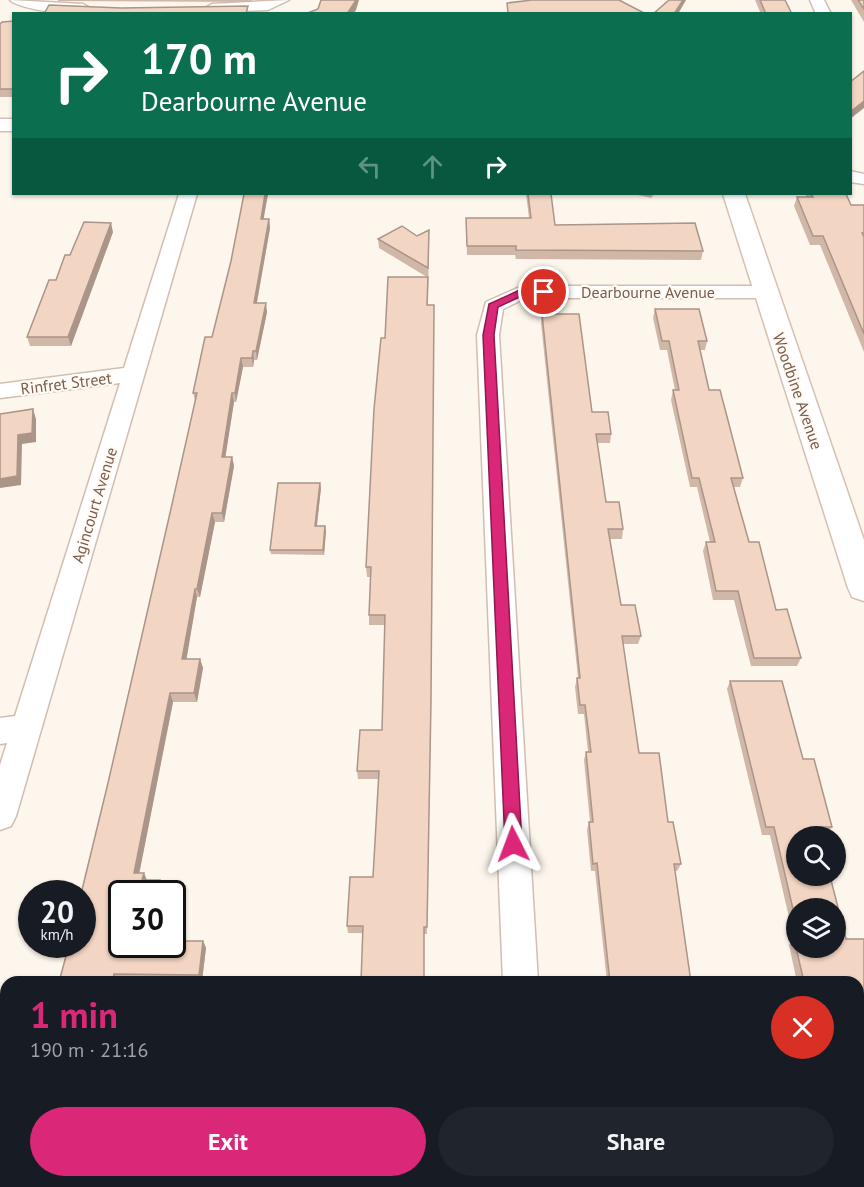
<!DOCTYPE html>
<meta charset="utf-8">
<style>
:root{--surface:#171b24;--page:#20242c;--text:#f1f3f6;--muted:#9ea1a6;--accent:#db2777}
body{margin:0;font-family:"PT Sans",sans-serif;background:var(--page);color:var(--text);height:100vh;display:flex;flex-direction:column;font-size:22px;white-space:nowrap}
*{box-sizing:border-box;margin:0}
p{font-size:20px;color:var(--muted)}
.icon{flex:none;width:33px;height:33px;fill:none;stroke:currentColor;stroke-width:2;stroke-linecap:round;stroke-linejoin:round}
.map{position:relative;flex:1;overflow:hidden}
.side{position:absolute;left:0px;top:976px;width:864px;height:212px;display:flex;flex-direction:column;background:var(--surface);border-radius:18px 18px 0 0;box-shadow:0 2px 4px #0004}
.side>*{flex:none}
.top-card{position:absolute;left:12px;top:12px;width:840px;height:183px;border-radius:0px;box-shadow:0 2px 4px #0004;background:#0b6e4f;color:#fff;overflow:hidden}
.buttons{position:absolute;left:786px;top:826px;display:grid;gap:12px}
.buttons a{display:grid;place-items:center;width:60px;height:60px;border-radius:50%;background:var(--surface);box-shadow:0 2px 4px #0004;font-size:30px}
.speed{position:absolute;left:18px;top:880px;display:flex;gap:12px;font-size:30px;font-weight:700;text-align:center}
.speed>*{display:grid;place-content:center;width:78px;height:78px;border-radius:50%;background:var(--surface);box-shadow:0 2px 4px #0004;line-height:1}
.speed small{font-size:15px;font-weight:400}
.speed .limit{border:3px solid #111;border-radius:9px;background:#fff;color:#111}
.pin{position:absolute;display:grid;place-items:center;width:51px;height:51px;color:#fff;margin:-26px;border:3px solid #fff;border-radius:50%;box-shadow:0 2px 6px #0007}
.me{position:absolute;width:66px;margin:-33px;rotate:357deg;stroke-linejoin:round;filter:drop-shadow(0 0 4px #0008)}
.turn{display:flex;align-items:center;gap:21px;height:126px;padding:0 30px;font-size:27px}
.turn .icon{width:78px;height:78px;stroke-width:2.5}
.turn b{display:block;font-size:42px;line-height:51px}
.lanes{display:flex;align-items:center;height:57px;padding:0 30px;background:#0003;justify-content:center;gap:30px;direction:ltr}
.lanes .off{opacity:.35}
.round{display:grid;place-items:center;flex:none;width:63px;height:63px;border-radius:32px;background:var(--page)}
.overview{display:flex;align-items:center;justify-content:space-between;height:102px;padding:0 30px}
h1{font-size:36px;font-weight:700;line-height:45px;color:var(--accent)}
.action{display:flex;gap:12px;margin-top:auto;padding:12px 30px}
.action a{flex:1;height:69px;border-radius:36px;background:var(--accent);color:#fff;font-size:24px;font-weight:700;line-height:69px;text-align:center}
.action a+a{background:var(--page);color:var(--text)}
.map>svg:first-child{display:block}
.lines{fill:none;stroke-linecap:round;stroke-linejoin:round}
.street-casing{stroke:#d1beb0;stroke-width:3}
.secondary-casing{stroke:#d6c0b0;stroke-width:3}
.street{fill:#fff;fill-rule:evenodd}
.secondary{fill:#fff;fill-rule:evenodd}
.wall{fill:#d1b7a8;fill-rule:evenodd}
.shaded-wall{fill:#aa9588}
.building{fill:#f3d5c3;stroke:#aa9588;stroke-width:1.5}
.route{fill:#db2777;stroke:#8e194d;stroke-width:1.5}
.labels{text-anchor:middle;stroke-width:4.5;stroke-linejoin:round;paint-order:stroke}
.street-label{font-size:16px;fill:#7a5c4d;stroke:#fffaf3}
</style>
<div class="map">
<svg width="864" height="1187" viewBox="0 0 864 1187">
<rect width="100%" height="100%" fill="#fdf6ec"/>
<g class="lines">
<defs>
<g id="street">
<path d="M 10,0 L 83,4 L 90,8 C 80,18 20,10 10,0 Z"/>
<polygon points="289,0 268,10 212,12 205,8 212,4"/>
<polygon points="810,0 824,0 831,14 816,14"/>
<polygon points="850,171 864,174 864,184 850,182"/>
<polygon points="179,194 197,194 16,816 11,826 0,830 0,765 7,743 0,744 0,718 15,716 120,383 0,398 0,384 124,368"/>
<polygon points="522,286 764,286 771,288 774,292 771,296 764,298 526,298 503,309 499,335 538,982 503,982 477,335 486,302"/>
<polygon points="510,1182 550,1182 551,1187 511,1187"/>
</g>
<g id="secondary">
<rect x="0" y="119" width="14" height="12"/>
<polygon points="723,194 745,194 864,540 864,601 852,597 848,588"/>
</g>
</defs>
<use href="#street" class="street-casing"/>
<use href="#secondary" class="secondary-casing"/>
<use href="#street" class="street"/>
<use href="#secondary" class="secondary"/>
</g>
<g class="wall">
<polygon points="58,0 252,0 251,2 58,1"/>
<polygon points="755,0 785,0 792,14 761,14"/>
<polygon points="851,0 864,0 864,22"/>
<polygon points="14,21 14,97 0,97 0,24"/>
<polygon points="244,194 268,194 263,219 269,219 270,228 257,303 267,312 257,360 254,360 253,367 243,367 236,402 234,402 225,457 232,457 234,466 224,522 215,522 200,597 197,597 186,659 200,659 203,668 197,702 173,702 139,873 147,880 163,887 162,894 122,894 122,945 203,941 206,948 202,981 119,980 59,982 108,783 170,513 195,401 193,393 212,337 231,261"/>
<polygon points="526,194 551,194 555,225 703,251 701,260 516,259 515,255 467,255 466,218 529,218"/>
<polygon points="634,194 654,194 651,198"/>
<polygon points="806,194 846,194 851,205 864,205 864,352 820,245 810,245 794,206 797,197 806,197"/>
<polygon points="429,230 428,305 431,709 427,934 348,933 347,926 373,877 379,779 358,779 357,771 382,730 385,625 369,625 369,615 371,577 367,577 366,567 385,338 427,277 379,248 378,239 417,236"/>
<polygon points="113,232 71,346 30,346 27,337 56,280 70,255"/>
<polygon points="655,309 707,341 705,350 700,350 709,390 743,478 740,487 734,487 749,542 776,610 801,658 797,666 751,666 734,600 713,600 703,551 706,542 710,542 697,487 690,487 671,400 673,390 675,390 667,350 660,350 653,318"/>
<polygon points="542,314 592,412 611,434 610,443 597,443 606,502 623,529 622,539 610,539 621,605 641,636 638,644 623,644 639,753 668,822 681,864 677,871 675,871 691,982 606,982 607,982 595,871 591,871 587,830 589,822 590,822 584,760 586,752 588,752 584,714 578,714 575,687 577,678 578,678 541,323"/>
<polygon points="321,488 317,526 326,531 324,555 271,554 270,550"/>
<path d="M 730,681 L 803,759 L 832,827 L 827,835 L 819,835 L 846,939 L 864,939 L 864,1154 L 858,1154 L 858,982 L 797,982 L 789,945 L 794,939 L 770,835 L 762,835 L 727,689 ZM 796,909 L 836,948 L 796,948 Z"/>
<polygon points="643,1182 721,1182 722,1187 643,1187"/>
</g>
<g class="shaded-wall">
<polygon points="356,0 359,0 356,10 353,14 347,14"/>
<polygon points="683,0 686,0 678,14 674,14"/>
<polygon points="864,101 864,108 850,119 850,112"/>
<polygon points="265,194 268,194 262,228 261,219"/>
<polygon points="269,219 270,228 255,312 254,303"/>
<polygon points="111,223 113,232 71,346 68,337"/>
<polygon points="266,303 267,312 257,360 256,351"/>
<polygon points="253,351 254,360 253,367 252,358"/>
<polygon points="241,358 243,367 236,402 235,393"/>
<polygon points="232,393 234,402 224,466 222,457"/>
<polygon points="33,409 36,419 36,442 22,444 21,485 0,488 0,479 18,435"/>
<polygon points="232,457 234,466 224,522 222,513"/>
<polygon points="320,483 321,488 316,531 315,526"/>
<polygon points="212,513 215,522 200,597 197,589"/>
<polygon points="325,526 326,531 324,555 323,550"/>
<polygon points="195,589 197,597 185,668 182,659"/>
<polygon points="200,659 203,668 197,702 194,693"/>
<polygon points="170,693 173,702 138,880 134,873"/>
<polygon points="144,873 147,880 142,880"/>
<polygon points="160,880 163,887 162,894 158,894"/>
<polygon points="203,941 206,948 202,981 199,975"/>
<polygon points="114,974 119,980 118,982 113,982"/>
<polygon points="77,1182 83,1182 82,1187 76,1187"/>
</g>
<g class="building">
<polygon points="321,0 356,0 347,14 305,14 318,9"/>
<polygon points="532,0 619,0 646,14 508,13 507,3"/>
<polygon points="669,0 683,0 674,14 653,14"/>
<polygon points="760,0 785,0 792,14 766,14"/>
<polygon points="858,0 864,0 864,9"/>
<polygon points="49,5 121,8 248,6 246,14 44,14"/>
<polygon points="14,21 14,89 0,89 0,24 2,22"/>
<polygon points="864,71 864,101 850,112 850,82"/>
<polygon points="244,194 265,194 261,219 269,219 254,303 266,303 256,351 253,351 252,358 241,358 235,393 232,393 222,457 232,457 222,513 212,513 197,589 195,589 182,659 200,659 194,693 170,693 134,873 144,873 142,880 160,880 158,894 122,894 122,945 172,945 172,941 203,941 199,975 114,974 113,982 59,982 69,945 82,945 82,894 81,894 108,783 170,513 197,393 193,393 205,337 212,337 231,261"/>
<polygon points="528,194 551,194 555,225 695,223 703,251 516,250 516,246 467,246 466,218 531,218"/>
<polygon points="811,194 846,194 851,205 864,205 864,233 862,233 864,237 864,334 823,236 813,236 797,197 813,197"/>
<polygon points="84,222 111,223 68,337 27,337 49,280 56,280 65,255 70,255"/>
<polygon points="402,226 417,236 429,230 428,268 378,239"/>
<polygon points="388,277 428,277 427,305 434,305 431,700 427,927 424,927 424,982 361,982 363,926 347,926 350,877 373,877 379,771 357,771 360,730 382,730 385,615 369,615 371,567 366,567 374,409 381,338 385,338"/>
<polygon points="655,309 699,309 707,341 698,341 709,390 720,390 730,428 743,478 731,478 749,542 759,542 776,610 787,609 801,658 754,658 738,591 716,591 706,542 715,542 699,478 692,478 673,390 679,390 669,341 662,341"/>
<polygon points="542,314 579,314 592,412 608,412 611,434 596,434 606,502 619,502 623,529 608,529 621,605 635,605 641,636 622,636 639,753 659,753 668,822 673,822 681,864 674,864 691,982 606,982 610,982 597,863 593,864 589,822 593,822 586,752 591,752 585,705 580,705 577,678 580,678"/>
<polygon points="33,409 32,433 18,435 17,476 0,479 0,414"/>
<polygon points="278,483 320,483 315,526 325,526 323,550 270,550"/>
<polygon points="730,681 782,681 803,759 814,759 832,827 817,827 820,837 796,837 796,876 830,876 846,939 864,939 864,1150 863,1150 858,1130 858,982 804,982 794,939 796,939 796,948 836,948 836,909 796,909 796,922 774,827 766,827"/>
<polygon points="12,1182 77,1182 76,1187 11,1187"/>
<rect x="320" y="1182" width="106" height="5"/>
<polygon points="647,1182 721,1182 722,1187 647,1187"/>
</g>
<polygon class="route" points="522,289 544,289 549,292 544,295 524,295 498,307 494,335 522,844 519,849 513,851 508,849 505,844 483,335 489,304"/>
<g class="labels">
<g class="street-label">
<text x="648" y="298">Dearbourne Avenue</text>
<text transform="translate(66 383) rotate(-7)" y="6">Rinfret Street</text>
<text transform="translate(798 391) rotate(71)" y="6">Woodbine Avenue</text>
<text transform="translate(94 505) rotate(-73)" y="6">Agincourt Avenue</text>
</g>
</g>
</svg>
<div class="buttons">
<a><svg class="icon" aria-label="search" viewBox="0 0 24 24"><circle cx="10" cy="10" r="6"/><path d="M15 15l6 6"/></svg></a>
<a><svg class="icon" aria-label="layers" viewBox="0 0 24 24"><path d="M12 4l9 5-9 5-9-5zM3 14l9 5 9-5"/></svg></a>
</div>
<div class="speed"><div>20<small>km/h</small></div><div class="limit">30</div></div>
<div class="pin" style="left:544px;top:292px;background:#d93025"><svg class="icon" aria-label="arrive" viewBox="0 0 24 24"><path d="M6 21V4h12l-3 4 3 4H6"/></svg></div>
<svg class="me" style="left:513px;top:844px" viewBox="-20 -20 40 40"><path d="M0-17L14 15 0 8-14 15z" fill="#db2777" stroke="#fff" stroke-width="4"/></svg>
<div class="top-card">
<div class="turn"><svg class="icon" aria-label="right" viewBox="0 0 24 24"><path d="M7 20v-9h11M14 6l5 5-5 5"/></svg><div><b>170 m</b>Dearbourne Avenue</div></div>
<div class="lanes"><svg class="icon off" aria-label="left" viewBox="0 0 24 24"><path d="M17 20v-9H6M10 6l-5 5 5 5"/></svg><svg class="icon off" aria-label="ahead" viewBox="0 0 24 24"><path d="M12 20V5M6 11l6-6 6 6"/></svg><svg class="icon" aria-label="right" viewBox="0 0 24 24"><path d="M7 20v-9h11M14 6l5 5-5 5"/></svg></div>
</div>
<section class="side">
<div class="overview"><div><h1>1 min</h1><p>190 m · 21:16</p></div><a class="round" style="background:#d93025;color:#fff"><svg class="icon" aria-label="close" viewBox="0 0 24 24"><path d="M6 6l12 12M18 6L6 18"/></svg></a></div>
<div class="action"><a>Exit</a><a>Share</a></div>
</section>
</div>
